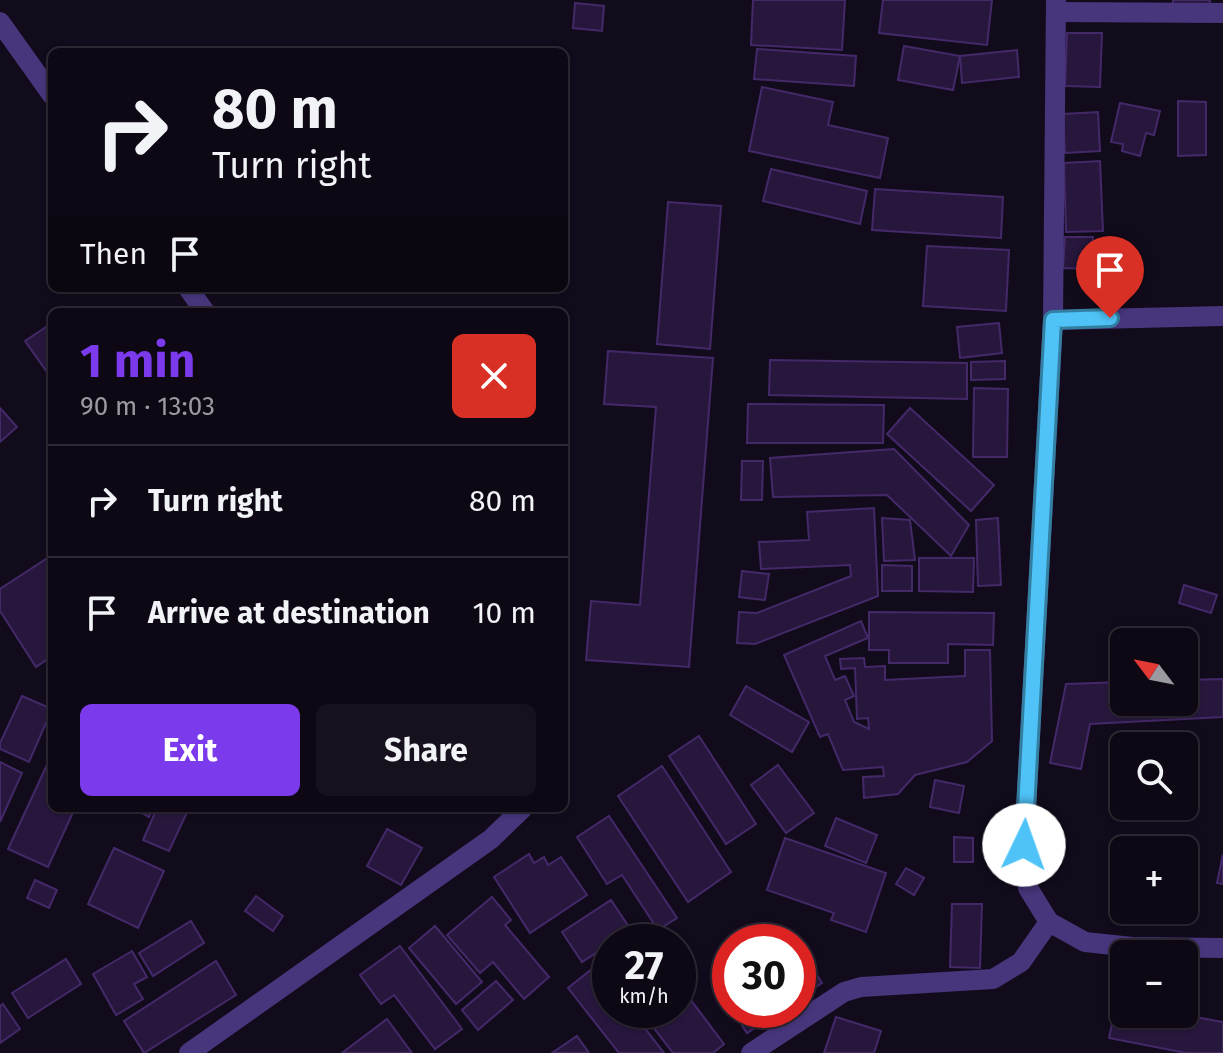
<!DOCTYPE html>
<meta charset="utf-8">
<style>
:root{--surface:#0e0815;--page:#17111e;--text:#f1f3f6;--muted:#9b9aa0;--line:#2e2934;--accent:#7c3aed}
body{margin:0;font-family:"Fira Sans",sans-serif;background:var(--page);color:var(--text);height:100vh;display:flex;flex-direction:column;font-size:30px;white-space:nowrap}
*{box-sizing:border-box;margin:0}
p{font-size:26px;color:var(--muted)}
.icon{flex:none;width:44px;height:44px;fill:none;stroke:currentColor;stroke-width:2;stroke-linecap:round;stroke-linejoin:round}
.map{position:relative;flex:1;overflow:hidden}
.panel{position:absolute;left:48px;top:308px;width:520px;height:504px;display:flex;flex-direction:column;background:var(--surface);border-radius:12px;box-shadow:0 2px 6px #0004,0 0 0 2px var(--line)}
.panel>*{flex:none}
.hud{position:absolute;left:48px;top:48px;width:520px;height:244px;border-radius:12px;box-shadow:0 2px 6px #0004,0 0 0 2px var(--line);background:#0e0815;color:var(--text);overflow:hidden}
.needle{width:52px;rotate:302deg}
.controls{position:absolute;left:1110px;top:628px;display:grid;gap:16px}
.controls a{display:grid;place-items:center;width:88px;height:88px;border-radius:12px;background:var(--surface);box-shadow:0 2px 6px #0004,0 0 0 2px var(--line);font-size:40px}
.speed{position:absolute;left:592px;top:924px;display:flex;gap:16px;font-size:40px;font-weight:700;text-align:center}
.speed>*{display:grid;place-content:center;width:104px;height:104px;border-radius:50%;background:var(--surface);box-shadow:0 2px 6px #0004,0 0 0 2px var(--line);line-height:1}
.speed small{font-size:20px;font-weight:400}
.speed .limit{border:12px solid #d22;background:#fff;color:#111}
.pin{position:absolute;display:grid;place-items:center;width:68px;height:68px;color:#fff;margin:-82px -34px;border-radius:50% 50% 50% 0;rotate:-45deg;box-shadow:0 0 8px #0007}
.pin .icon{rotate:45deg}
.me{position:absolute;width:88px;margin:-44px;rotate:3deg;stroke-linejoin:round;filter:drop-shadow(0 0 6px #0008)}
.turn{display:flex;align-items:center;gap:28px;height:168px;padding:0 32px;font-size:36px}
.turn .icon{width:104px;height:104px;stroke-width:2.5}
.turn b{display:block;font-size:56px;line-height:68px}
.then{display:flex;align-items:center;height:76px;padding:0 32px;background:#0003;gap:16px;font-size:30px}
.round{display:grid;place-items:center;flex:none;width:84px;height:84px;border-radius:12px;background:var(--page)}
.head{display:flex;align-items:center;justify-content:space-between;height:136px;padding:0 32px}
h1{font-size:48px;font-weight:700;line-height:60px;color:var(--accent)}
.action{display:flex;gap:16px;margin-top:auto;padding:16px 32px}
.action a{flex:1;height:92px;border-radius:12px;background:var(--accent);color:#fff;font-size:32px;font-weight:700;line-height:92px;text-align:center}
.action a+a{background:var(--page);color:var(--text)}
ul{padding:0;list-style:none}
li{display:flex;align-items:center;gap:24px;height:112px;padding:0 32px;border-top:2px solid var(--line)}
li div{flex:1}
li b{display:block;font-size:30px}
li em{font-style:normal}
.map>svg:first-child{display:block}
.building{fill:#27173d;stroke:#442969;stroke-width:2}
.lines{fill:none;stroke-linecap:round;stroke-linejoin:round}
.minor{stroke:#47367c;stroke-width:20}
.route-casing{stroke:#337fa1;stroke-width:20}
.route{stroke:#4fc3f7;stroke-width:14}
</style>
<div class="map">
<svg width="1223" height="1053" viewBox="0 0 1223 1053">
<rect width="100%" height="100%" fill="#120b1c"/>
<g class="building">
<polygon points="753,0 845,0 842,50 751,45"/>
<polygon points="883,0 992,0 987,45 879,33"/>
<rect x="1173" y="0" width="37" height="8"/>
<polygon points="575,3 604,6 602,31 573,28"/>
<polygon points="1067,33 1102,33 1100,87 1065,86"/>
<polygon points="904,46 960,56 953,90 898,80"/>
<polygon points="757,49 856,56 854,86 754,79"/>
<polygon points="1017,50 1019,77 962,83 960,56"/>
<polygon points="762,87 833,102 828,125 888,138 880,178 749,151"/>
<polygon points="1178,101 1206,102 1206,155 1178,156"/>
<polygon points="1120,103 1160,111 1154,135 1146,133 1140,156 1122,151 1123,144 1111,142"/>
<polygon points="1098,112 1100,151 1065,153 1063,114"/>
<polygon points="1100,161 1103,231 1066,232 1064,163"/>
<polygon points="771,169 867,191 860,224 763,201"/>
<polygon points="875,189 1003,197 1001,238 872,230"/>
<polygon points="668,202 721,206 710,349 657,344"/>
<polygon points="1065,237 1093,237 1092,269 1063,268"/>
<polygon points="927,246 1009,250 1006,311 923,306"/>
<polygon points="52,323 52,379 25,341"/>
<polygon points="999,323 1002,353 960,358 957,327"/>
<polygon points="608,351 713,358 689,667 586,660 591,601 640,605 656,407 604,404"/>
<polygon points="770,360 967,363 967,399 769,395"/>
<polygon points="1005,361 1005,379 971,380 971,362"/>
<polygon points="974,388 1008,389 1007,457 973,457"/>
<polygon points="748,404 884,405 883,443 747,443"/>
<polygon points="0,408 17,427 0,442"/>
<polygon points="910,408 994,485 971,511 887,434"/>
<polygon points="894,449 969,525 951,556 887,495 773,497 770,458"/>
<polygon points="742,461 763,461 762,500 741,500"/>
<polygon points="874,508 878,596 755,644 737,643 739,612 757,613 851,576 850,565 761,569 759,542 809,540 807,512"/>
<polygon points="882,518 910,520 915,560 884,561"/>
<polygon points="998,518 1001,585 978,586 976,520"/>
<polygon points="52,555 52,656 36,667 0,611 0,589"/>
<polygon points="919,558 974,558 973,592 919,591"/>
<polygon points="882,565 912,566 912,591 882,591"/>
<polygon points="742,571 769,574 765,600 739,597"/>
<polygon points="1184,585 1217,595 1211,613 1179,603"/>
<polygon points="869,612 994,613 993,645 948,644 948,663 889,663 889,650 869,650"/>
<polygon points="861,621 868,638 825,656 835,680 845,676 854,696 845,700 854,722 869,729 868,718 857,719 855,668 841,669 840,659 864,658 865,667 885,666 885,680 965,676 965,650 990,650 992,741 967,762 915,775 898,794 864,798 863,777 884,776 883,767 843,770 828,734 820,737 784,655"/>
<polygon points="1223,679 1223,717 1090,724 1081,769 1050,763 1066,684 1124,682 1124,702 1184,702 1184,680"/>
<polygon points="746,686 809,722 792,752 730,715"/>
<polygon points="22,696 52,709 29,762 0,749 0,743"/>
<polygon points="699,736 756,824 726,844 669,756"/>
<polygon points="51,756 52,808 75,808 48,867 8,849"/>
<polygon points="0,762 22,773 0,822"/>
<polygon points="778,765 814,813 786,833 751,785"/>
<polygon points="662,766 731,872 688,902 618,796"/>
<polygon points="935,780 964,786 959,813 930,807"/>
<polygon points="133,808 153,808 149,817"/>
<polygon points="157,808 189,808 169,851 143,840"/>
<polygon points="609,816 677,918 658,930 622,875 607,884 577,837"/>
<polygon points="836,818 877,835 866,863 825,846"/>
<polygon points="387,829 422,848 401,885 367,866"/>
<polygon points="954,837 973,838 973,862 954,862"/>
<polygon points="785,838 886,873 866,932 831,920 834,913 767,890"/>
<polygon points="114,848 164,871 138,928 88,904"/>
<polygon points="529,854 534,863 544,857 548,865 561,857 587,895 530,933 494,877"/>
<polygon points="1223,854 1223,884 1217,883"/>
<polygon points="906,868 924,878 914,895 896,884"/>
<polygon points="35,880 57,890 49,908 27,898"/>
<polygon points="256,896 283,916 273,931 245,911"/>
<polygon points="492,897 511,920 505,925 549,977 524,999 493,962 480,973 447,935"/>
<polygon points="611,900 631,930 582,962 562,932"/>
<polygon points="952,904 982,904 980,968 950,967"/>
<polygon points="191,921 204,943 153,976 139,953"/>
<polygon points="435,926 482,982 456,1004 409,948"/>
<polygon points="400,946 462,1029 435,1049 394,995 381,1004 360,975"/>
<polygon points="132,951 147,977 134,984 143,999 116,1015 93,974"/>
<polygon points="66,959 81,984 28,1018 12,993"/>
<polygon points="807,959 822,983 798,999 798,965"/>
<polygon points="216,961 236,995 144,1053 124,1021"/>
<polygon points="597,965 610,983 610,1010 631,1010 664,1053 619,1053 568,988"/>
<polygon points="496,981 513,1000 478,1030 462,1010"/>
<polygon points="678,983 724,1044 713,1053 673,1053 640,1010 678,1010"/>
<polygon points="3,1004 20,1029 0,1043 0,1006"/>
<polygon points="1115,1009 1124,1010 1124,1014 1146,1014 1189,1022 1190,1016 1223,1022 1223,1053 1186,1053 1109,1038"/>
<polygon points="732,1010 782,1010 747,1033"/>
<polygon points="836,1017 881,1031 874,1053 824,1053"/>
<polygon points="387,1019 412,1053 342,1053"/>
<polygon points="577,1036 589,1053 552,1053"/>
</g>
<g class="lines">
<g class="minor">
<polyline points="1056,0 1053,320 1024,845 1028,888 1049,922 1085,942 1132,947 1223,948"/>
<polyline points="1056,12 1223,13"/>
<polyline points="0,22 52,95"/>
<polyline points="188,288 205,312"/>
<polyline points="1053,320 1223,316"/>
<polyline points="189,1053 491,839 523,808"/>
<polyline points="751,1053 844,992 861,987 993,979 1021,962 1049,922"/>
</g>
</g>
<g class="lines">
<defs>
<polyline id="route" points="1024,845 1053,320 1110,318"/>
</defs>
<use href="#route" class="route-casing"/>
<use href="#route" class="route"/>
</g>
</svg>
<div class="controls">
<a><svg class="needle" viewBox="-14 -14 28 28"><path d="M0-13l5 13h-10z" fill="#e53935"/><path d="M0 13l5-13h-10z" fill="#9b9aa0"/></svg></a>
<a><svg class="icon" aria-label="search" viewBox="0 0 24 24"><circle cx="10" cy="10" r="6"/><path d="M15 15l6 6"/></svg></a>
<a>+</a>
<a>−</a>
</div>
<div class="speed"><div>27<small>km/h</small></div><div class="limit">30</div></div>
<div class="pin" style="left:1110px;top:318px;background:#d93025"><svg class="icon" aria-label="arrive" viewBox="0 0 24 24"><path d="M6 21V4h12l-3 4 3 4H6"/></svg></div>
<svg class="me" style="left:1024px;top:845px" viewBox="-20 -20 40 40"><circle r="19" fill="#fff"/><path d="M0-13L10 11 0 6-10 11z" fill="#4fc3f7"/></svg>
<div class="hud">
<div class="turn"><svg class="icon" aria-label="right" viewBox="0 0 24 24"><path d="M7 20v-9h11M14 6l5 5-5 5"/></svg><div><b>80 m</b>Turn right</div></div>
<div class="then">Then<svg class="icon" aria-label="arrive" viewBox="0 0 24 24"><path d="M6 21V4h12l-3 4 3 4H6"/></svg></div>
</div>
<section class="panel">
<div class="head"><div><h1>1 min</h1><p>90 m · 13:03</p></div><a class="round" style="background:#d93025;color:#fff"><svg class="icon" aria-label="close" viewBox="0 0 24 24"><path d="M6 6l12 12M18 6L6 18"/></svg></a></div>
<ul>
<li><svg class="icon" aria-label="right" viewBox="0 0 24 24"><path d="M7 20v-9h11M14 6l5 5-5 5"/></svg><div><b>Turn right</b></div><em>80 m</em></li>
<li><svg class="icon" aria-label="arrive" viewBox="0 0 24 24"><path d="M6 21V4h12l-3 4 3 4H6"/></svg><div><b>Arrive at destination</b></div><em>10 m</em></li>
</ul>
<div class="action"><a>Exit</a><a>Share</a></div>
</section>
</div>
